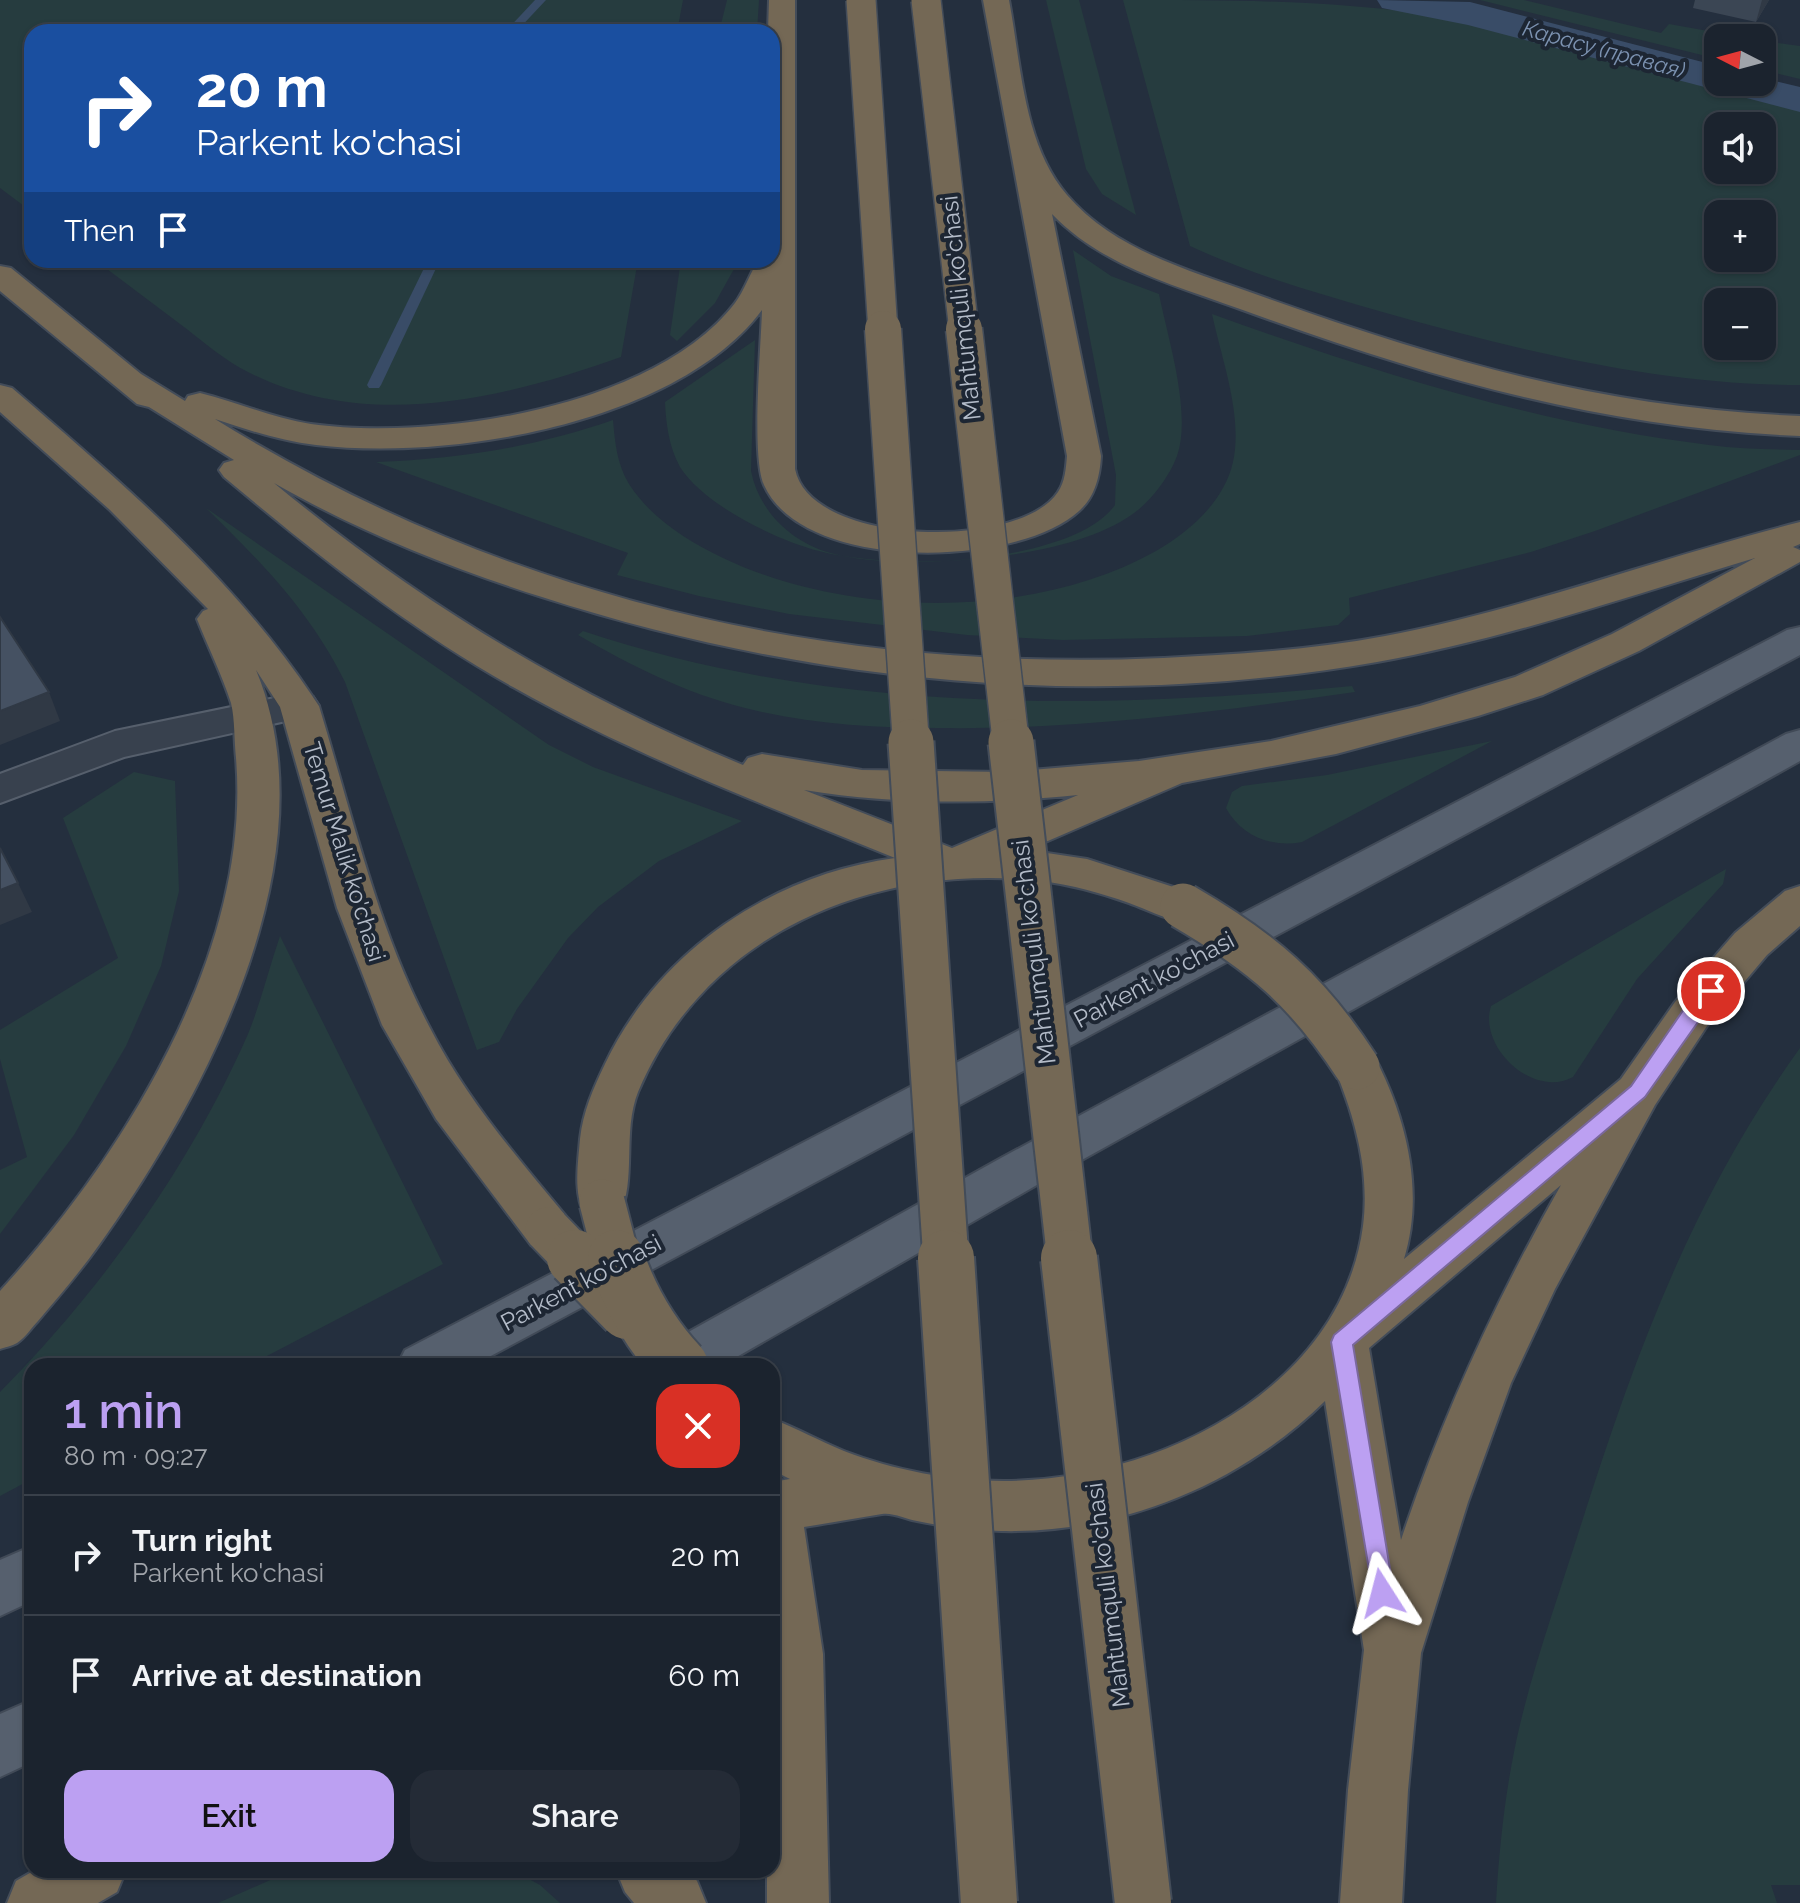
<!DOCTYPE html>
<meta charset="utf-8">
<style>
:root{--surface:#1b232e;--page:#242b36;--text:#f1f3f6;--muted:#a0a4aa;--line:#39404a;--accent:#bca0f2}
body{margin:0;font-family:Raleway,sans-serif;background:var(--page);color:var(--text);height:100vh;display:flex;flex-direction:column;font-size:30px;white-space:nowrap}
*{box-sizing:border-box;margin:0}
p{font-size:26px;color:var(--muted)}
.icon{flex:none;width:44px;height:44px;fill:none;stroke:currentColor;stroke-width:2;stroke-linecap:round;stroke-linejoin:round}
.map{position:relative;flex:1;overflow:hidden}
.drawer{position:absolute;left:24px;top:1358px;width:756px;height:520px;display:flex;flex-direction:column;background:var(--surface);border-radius:24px;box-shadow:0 2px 6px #0004,0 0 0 2px var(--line)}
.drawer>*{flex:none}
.hud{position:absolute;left:24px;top:24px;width:756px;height:244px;border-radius:24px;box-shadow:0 2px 6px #0004,0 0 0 2px var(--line);background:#1a4fa0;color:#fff;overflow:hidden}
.needle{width:52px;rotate:276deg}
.controls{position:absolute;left:1704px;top:24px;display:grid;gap:16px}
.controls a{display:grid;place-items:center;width:72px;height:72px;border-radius:16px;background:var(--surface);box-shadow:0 2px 6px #0004,0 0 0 2px var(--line);font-size:40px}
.pin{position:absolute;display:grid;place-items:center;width:68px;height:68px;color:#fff;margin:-34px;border:4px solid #fff;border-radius:50%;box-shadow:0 2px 8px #0007}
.me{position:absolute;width:88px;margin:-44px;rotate:351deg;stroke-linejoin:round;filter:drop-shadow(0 0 6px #0008)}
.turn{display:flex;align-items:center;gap:28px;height:168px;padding:0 40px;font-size:36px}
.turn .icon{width:104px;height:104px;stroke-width:2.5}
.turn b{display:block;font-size:56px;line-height:68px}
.then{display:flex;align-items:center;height:76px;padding:0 40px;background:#0003;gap:16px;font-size:30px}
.round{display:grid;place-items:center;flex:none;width:84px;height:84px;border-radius:24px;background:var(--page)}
.headline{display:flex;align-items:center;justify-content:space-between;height:136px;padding:0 40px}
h1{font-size:48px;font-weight:600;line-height:60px;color:var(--accent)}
.cta{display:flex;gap:16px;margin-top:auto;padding:16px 40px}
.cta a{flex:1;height:92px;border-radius:24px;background:var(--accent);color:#111;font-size:32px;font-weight:600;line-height:92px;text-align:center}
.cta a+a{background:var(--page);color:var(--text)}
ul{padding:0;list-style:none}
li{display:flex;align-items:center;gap:24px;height:120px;padding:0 40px;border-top:2px solid var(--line)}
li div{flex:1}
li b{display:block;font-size:30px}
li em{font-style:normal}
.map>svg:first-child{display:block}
.green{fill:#263c3f;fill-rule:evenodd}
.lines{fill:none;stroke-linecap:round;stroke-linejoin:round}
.stream{fill:#394c67;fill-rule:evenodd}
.canal{fill:#394c67;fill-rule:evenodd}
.street-casing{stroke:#565f6c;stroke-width:4}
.primary-casing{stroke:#414a57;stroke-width:4}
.highway-casing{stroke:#434c59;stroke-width:4}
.street{fill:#38414e;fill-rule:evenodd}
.primary{fill:#56606e;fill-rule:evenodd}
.highway{fill:#746855;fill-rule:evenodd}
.highway-bridge-far3-casing{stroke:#434c59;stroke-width:32;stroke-linecap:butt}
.highway-bridge-far2-casing{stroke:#434c59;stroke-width:39;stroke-linecap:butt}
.highway-bridge-far1-casing{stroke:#434c59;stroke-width:49;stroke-linecap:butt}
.highway-bridge-casing{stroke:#434c59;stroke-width:60;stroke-linecap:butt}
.highway-bridge-far3{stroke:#746855;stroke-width:29}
.highway-bridge-far2{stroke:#746855;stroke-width:36}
.highway-bridge-far1{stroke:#746855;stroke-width:45}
.highway-bridge{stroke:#746855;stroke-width:56}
.wall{fill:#3b4654}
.shaded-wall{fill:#303945}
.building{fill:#455162;stroke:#303945;stroke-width:2}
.route{fill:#bca0f2;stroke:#7a689d;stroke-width:2}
.labels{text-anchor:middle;stroke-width:8;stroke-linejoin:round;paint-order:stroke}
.far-water-label{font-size:22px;font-style:italic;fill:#7c92b1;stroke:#1d2633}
.street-label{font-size:24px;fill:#b4bcc9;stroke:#1d2633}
</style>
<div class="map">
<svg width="1800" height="1903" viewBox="0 0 1800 1903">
<rect width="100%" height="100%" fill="#242f3e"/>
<g class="green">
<polygon points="0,0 683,0 677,32 32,32 32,212 0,188"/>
<polygon points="727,0 759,0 757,32 719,32"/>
<polygon points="1046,0 1079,0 1136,215 1102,194 1086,169"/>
<path d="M 1123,0 C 1232,0 1330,0 1439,16 L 1800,109 L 1800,385 C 1659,385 1521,351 1386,313 C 1320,294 1252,275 1190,246 ZM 1718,126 L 1762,126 L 1762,170 L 1718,170 ZM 1718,214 L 1762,214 L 1762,258 L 1718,258 ZM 1718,302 L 1762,302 L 1762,346 L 1718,346 Z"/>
<polygon points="1480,0 1524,0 1661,33 1669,24 1747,38 1718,38 1718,59"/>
<polygon points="1762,41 1800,46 1800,79 1762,70"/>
<path d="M 1073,250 L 1111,276 L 1159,294 C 1168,339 1192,413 1177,456 C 1170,475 1154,497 1138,510 C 1073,563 898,572 819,551 C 776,540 704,505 680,467 C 669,447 666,424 665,402 L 755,340 L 751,471 C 758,506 783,534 816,548 C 878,575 1074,564 1115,505 L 1116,475 Z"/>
<path d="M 95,260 L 638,260 L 621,357 C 503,399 367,432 248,372 C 226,361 207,345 188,330 C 157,307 126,283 95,260 Z"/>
<polygon points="681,260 739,260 715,303 677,341 670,335"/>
<path d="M 1212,314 C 1373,372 1538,424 1709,445 C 1739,449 1770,449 1800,450 L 1800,455 L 1595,531 L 1531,552 L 1349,598 L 1350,614 L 1338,625 L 1247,636 L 1063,640 L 967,635 L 789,614 L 699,596 L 617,575 L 628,553 L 376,462 C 459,459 535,447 613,420 C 615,443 617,464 629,484 C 651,518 687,541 723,558 C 849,618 1033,620 1156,551 C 1189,532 1224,502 1233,462 C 1243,415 1222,361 1212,314 Z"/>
<path d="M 206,508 L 549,745 L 593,767 L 742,821 L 659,861 L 598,907 L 568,938 L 517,1009 L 499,1042 L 477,1050 L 345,682 C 309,610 262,563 206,508 Z"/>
<path d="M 583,631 C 831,714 1096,710 1352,686 L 1355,692 C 1216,712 1078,730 938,728 C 873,728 807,724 745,708 C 685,693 632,666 578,635 Z"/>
<path d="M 1492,741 L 1302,842 C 1272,848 1241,836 1226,808 L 1232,792 L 1242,786 L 1327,775 Z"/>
<polygon points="134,772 175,781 179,891 161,966 126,1046 74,1135 0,1234 0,1170 27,1157 0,1059 0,1030 118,958 63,818"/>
<path d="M 1726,869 L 1723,884 L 1637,979 L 1573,1077 C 1533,1099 1478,1047 1491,1006 Z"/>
<path d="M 280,936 L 443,1264 L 248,1366 L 32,1366 L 32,1479 L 0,1496 L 0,1392 C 102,1289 190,1166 248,1034 C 261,1002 269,968 280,936 Z"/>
<path d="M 1800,1048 L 1800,1885 L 1771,1885 L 1777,1903 L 1496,1903 C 1499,1852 1504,1802 1514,1752 C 1529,1677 1556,1604 1579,1531 C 1635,1355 1691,1200 1800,1048 Z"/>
<polygon points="293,1870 512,1870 540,1885 560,1903 218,1903"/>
</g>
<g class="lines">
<g class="stream">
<polygon points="535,0 546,0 516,32 505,32"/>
<polygon points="428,260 440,260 381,385 379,388 369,388 367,385"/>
</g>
<polygon class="canal" points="1377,0 1470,2 1718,66 1718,82 1762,82 1762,78 1800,87 1800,112 1468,25 1382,8"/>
<defs>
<polygon id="street" points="299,693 313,697 319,706 313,715 124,757 0,803 0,774 115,731"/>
<g id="primary">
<polygon points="1800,627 1800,655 472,1366 397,1366 405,1350 1787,630"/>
<polygon points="1800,730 1800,761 1035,1186 721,1366 648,1366 656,1350 1001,1158 1786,734"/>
<polygon points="32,1546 32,1601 0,1616 0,1560"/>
<polygon points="32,1700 32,1762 0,1777 0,1714"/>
</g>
<g id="highway">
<path d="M 769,0 L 795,0 L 795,469 C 810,546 1019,551 1058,492 C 1065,482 1066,468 1067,456 L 983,0 L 1009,0 C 1021,63 1023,144 1067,195 C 1115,251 1192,271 1258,295 C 1442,361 1603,408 1800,416 L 1800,436 C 1601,428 1426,377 1240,309 C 1174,285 1102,266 1052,214 L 1101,456 C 1100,476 1095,497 1079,511 C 1017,568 803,573 764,485 C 751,456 761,347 762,310 C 677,424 449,461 316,445 C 281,441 248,430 215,419 C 502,597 827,673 1163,658 C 1237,654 1312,650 1385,636 C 1526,609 1661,557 1800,522 L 1800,544 L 1793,547 L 1800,550 L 1800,562 L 1639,651 L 1543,695 L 1478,716 L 1336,754 L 1182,783 L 1027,850 L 1087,859 L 1198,895 L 1205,906 L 1198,917 C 1193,919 1186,922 1181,921 C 1164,919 1146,909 1129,903 C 1101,893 1072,885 1042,881 C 876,862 705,932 638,1092 C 622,1132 637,1181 619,1216 L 602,1222 L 585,1216 C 573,1193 578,1164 580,1139 C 583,1112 593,1089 605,1064 C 659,951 771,875 895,858 C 766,805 635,756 513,687 C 409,629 315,553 224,477 L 219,470 L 224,463 L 234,460 L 149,407 L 137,404 L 0,291 L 0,266 L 11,268 L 141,374 L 185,401 L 188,396 L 200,393 C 237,402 273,418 311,424 C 434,441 655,408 735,303 C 744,291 750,274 758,260 L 772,260 L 772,32 L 768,32 ZM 274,483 C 358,531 450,568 542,597 C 811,684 1097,711 1377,662 C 1505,639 1630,596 1755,558 L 1612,634 L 1515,677 L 1420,706 L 1271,741 L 1139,761 L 1006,772 L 862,770 L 762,754 L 748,758 L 743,765 C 568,693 421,604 274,483 ZM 804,790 C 894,805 988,804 1078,795 L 952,848 Z"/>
<path d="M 0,385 L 12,388 C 122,483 231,575 313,697 L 319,706 C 352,814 377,928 430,1028 C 465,1097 516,1156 565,1215 L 573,1230 L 565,1245 L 548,1251 L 531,1245 L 436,1119 L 382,1025 L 337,908 L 280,707 L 256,670 C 333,855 206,1096 99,1245 C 80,1272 59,1296 38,1321 C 32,1327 25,1338 17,1343 C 12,1346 5,1347 0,1349 L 0,1291 C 125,1154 252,951 236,758 C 234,740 235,720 231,703 C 222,675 208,647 197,619 L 203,611 L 208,609 L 110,510 L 0,412 Z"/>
<path d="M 1800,886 L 1800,926 L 1767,955 L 1707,1026 L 1655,1105 L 1555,1289 L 1511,1383 L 1468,1502 L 1421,1653 L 1408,1790 L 1402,1903 L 1340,1903 L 1348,1790 L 1364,1650 L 1325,1401 C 1241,1484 1120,1534 1001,1531 C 973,1530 945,1527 917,1521 C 906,1519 892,1512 882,1514 C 856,1518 830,1523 804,1527 L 823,1654 L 829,1903 L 767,1903 L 767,1870 L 772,1870 L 772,1482 L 790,1479 L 772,1470 L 772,1419 C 797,1428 819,1441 844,1451 C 893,1470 951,1481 1004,1481 C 1154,1481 1341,1391 1363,1226 C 1370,1171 1355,1117 1334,1067 L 1341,1054 L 1357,1049 L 1373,1054 C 1406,1116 1425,1190 1404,1259 L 1621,1079 L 1675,1002 L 1735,933 L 1785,891 ZM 1561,1185 C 1496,1300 1443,1414 1401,1540 L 1369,1348 Z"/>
<polygon points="35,1870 126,1870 117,1892 98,1903 7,1903 16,1881"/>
<polygon points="616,1870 688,1870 697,1881 706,1903 634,1903 625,1892"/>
</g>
</defs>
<use href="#street" class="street-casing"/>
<use href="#primary" class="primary-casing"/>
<use href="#highway" class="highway-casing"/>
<use href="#street" class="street"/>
<use href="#primary" class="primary"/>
<use href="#highway" class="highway"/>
<defs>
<g id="highway-bridge-far3">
<polyline points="861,0 883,331"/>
<polyline points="926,0 964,331"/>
</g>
<g id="highway-bridge-far2">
<polyline points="883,329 911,744"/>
<polyline points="964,329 1011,744"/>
</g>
<g id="highway-bridge-far1">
<polyline points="911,742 946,1260"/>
<polyline points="1011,742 1070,1260"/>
<path d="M 1183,906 C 1262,952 1307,990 1357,1067"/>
<polyline points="602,1202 617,1260"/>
<polyline points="548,1230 577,1260"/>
</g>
<g id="highway-bridge">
<polyline points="575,1258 627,1311"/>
<path d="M 616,1258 C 630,1299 650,1334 680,1366"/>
<polyline points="946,1258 989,1903"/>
<polyline points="1069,1258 1143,1903"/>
</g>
</defs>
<use href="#highway-bridge-far3" class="highway-bridge-far3-casing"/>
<use href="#highway-bridge-far2" class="highway-bridge-far2-casing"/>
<use href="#highway-bridge-far1" class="highway-bridge-far1-casing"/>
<use href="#highway-bridge" class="highway-bridge-casing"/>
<use href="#highway-bridge-far3" class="highway-bridge-far3"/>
<use href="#highway-bridge-far2" class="highway-bridge-far2"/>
<use href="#highway-bridge-far1" class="highway-bridge-far1"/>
<use href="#highway-bridge" class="highway-bridge"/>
</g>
<polygon class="wall" points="1695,0 1769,0 1756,22 1693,8"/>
<g class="shaded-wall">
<polygon points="1762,0 1769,0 1756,22"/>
<polygon points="49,692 60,721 0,745 0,711"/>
<polygon points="18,883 32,912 0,925 0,890"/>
</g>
<g class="building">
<polygon points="0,617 49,692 0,711"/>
<polygon points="0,848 18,883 0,890"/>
</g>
<polygon class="route" points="1711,984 1718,986 1720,991 1645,1097 1353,1345 1394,1593 1390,1600 1382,1604 1374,1600 1331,1342 1334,1335 1631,1086 1684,1009 1705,986"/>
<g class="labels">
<g class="far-water-label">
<text transform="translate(1604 49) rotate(15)" y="8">Карасу (правая)</text>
</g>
<g class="street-label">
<text transform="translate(961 308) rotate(-96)" y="8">Mahtumquli ko'chasi</text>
<text transform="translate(344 852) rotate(73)" y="8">Temur Malik ko'chasi</text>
<text transform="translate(1034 952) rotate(-97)" y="8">Mahtumquli ko'chasi</text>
<text transform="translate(1154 980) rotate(-28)" y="8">Parkent ko'chasi</text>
<text transform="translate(581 1283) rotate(-28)" y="8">Parkent ko'chasi</text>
<text transform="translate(1108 1595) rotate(-97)" y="8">Mahtumquli ko'chasi</text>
</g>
</g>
</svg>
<div class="controls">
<a><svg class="needle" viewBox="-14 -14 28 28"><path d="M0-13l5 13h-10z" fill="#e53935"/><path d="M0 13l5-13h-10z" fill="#a0a4aa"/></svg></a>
<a><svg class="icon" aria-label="sound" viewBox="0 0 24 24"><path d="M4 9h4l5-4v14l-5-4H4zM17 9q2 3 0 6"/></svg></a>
<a>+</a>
<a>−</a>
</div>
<div class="pin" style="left:1711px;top:991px;background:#d93025"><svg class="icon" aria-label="arrive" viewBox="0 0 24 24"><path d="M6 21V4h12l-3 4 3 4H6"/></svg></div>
<svg class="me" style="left:1382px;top:1593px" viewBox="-20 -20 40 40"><path d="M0-17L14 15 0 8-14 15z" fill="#bca0f2" stroke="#fff" stroke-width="4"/></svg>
<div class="hud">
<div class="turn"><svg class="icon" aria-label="right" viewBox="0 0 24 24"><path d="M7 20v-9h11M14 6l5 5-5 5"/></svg><div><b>20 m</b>Parkent ko'chasi</div></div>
<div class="then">Then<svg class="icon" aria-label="arrive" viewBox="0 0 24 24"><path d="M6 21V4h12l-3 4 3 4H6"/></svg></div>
</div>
<section class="drawer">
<div class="headline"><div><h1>1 min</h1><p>80 m · 09:27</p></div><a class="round" style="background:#d93025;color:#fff"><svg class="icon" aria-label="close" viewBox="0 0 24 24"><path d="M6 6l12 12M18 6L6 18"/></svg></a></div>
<ul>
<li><svg class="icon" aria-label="right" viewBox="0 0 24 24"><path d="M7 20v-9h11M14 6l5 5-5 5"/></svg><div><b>Turn right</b><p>Parkent ko'chasi</p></div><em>20 m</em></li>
<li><svg class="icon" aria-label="arrive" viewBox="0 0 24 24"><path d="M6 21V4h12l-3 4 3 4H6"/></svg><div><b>Arrive at destination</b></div><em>60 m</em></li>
</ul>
<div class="cta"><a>Exit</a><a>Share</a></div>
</section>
</div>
